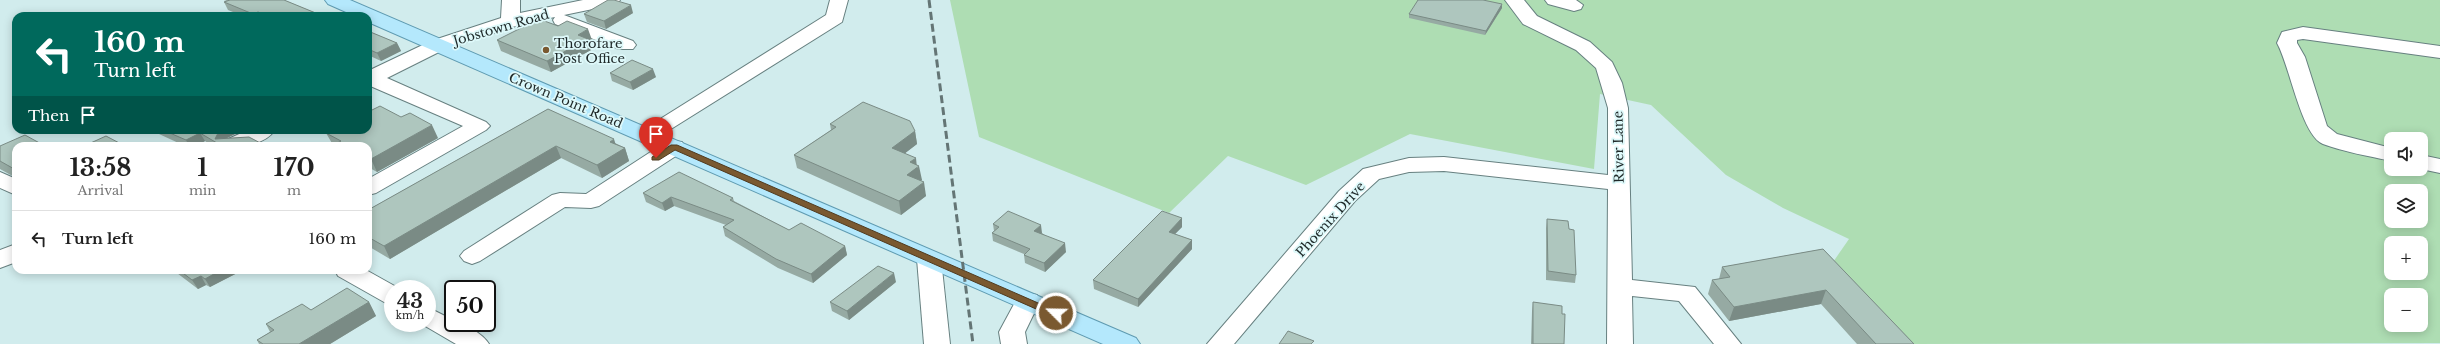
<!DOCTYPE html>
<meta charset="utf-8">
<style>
:root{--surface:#fff;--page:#f2f2f2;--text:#222;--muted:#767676;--line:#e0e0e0}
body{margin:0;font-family:"Libre Baskerville",serif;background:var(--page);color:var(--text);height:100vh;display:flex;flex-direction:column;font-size:15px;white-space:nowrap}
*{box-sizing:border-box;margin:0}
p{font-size:13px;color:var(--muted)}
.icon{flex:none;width:22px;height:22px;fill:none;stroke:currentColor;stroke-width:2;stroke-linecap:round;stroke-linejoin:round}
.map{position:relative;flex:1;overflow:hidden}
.sheet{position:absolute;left:12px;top:142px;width:360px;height:132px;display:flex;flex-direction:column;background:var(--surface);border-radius:12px;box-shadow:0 2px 10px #0003}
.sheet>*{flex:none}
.hud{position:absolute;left:12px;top:12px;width:360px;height:122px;border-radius:12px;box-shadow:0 2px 10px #0003;background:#00695c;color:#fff;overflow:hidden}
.fabs{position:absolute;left:2384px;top:132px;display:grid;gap:8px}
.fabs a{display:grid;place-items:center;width:44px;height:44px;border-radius:8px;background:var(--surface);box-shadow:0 2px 10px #0003;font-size:20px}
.speed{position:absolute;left:384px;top:280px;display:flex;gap:8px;font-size:20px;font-weight:700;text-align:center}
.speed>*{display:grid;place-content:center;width:52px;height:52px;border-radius:50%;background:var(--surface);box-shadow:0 2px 10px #0003;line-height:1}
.speed small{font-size:10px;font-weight:400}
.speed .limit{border:2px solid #111;border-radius:6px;background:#fff;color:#111}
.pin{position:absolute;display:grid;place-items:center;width:34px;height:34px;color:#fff;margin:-41px -17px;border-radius:50% 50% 50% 0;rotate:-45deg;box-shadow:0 0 4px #0007}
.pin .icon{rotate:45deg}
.me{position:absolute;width:44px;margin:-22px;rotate:293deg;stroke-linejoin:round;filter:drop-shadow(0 0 3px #0008)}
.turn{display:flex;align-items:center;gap:14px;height:84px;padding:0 16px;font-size:18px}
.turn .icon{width:52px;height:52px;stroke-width:2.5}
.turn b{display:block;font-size:28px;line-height:34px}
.then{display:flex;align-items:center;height:38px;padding:0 16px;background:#0003;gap:8px;font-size:15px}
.eta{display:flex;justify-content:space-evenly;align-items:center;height:68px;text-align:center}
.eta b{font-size:24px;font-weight:700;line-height:28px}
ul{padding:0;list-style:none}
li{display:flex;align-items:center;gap:12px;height:56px;padding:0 16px;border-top:1px solid var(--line)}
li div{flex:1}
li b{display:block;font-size:15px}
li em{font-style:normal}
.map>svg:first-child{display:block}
.green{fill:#aeddb3;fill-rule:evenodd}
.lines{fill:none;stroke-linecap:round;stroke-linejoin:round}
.minor-casing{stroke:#678080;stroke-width:2}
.major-casing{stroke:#5f9bb1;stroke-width:2}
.minor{fill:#fff;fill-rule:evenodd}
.major{fill:#b4e8fc;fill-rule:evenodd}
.rail{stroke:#647575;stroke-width:3;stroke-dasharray:8 4;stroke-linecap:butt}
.wall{fill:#96aaa3}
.shaded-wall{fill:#7a8b85}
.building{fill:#aec6be;stroke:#7a8b85}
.route{fill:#7a5930;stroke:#4f3a1f}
.poi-dot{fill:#7a5930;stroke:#def9fa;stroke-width:1.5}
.labels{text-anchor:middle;stroke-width:3.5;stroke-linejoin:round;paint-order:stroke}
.street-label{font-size:13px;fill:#1f2929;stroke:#def9fa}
.poi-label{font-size:13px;fill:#1f2929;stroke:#def9fa;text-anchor:start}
</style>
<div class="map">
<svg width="2440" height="344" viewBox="0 0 2440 344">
<rect width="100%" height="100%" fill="#d1eced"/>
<path class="green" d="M 950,0 L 2440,0 L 2440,343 L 1909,344 L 1831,265 L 1849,239 L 1783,208 L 1726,175 L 1651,105 L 1600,94 L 1594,169 L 1410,134 L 1306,185 L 1228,156 L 1169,213 L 979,137 ZM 2391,139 L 2421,139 L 2421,169 L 2391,169 ZM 2391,191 L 2421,191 L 2421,221 L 2391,221 ZM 2391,243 L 2421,243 L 2421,273 L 2391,273 ZM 2391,295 L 2421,295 L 2421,325 L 2391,325 Z"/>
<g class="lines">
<defs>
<g id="minor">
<polygon points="502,0 520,0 520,13 583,0 620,0 617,4 564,15 633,41 636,45 633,49 619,49 555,24 553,20 555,17 525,23 445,49 387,78 486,122 490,126 486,130 376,193 368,195 368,179 463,126 368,85 368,71 431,41 501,18"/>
<polygon points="830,0 848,0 842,22 655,139 648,141 641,139 637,135 641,131 826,15"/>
<polygon points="1505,0 1524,0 1537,16 1590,42 1612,62 1622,83 1628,108 1632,280 1695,287 1741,344 1714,344 1679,301 1632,296 1633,344 1607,344 1608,189 1444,171 1409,172 1379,179 1355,201 1234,344 1207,344 1339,191 1363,169 1409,158 1444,157 1608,175 1608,108 1596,68 1576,50 1523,24"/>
<polygon points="1545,0 1576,0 1583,5 1581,9 1574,11 1548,4"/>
<path d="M 2303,27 L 2440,46 L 2440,58 L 2303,39 L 2297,40 L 2297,43 L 2305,57 L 2327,126 L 2337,134 L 2391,148 L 2391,161 C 2369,156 2344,152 2323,144 C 2301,135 2290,66 2277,43 L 2282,32 Z"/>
<path d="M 248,130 L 275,130 C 263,147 239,146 221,146 L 224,141 Z"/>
<polygon points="674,141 682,142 685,147 682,152 599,206 591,208 565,207 480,261 472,264 464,261 460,256 464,251 552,195 560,193 586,194 666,142"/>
<polygon points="2421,155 2440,159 2440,173 2421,169"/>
<polygon points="0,172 16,179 16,195 0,188"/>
<polygon points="16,244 16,262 0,268 0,250"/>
<polygon points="929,251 937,253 941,259 950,344 924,344 917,259 921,253"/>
<polygon points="335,270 366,270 400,289 393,289 393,304 384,302 338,276"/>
<polygon points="1028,293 1037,295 1040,301 1025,332 1027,344 1001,344 999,332 1019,295"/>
<path d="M 427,307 L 453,320 L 453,323 C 465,323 483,334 489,344 L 456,344 L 420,323 L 427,323 Z"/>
</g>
<polygon id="major" points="325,0 350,0 1136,338 1140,344 1103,344 368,22 368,16 355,16 328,4"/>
</defs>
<use href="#minor" class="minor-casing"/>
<use href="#major" class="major-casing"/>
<use href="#minor" class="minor"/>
<use href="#major" class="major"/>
<polyline class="rail" points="929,0 973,344"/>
</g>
<g class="wall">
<polygon points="224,0 284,0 323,16 243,16 228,10 224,2 227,1"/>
<polygon points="1502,4 1502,8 1485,35 1409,18 1409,14"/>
<polygon points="633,13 606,29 587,22 584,14"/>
<polygon points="368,31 397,43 401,51 381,61 368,55"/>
<polygon points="497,40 592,40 589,42 591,50 551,72 501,51"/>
<polygon points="610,73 656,77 633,90 612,81"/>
<polygon points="548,109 625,148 629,161 602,178 561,158 390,259 368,246 368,210"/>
<polygon points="830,124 915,131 917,144 905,153 922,180 920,181 926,196 901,215 797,168 794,155 831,130"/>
<polygon points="157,130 233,130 235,134 227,138 266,146 212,146 205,141 196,146 185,146 159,134"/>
<polygon points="326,133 438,138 377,172 368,167 368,146 333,145"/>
<polygon points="0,146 16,146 16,178 0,169"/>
<polygon points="643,193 733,198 734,201 789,230 845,246 847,255 813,283 778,268 725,236 723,227 726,225 674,206 665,211 646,202"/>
<polygon points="1182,218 1182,227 1175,234 1192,240 1192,249 1138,307 1094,289 1093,280"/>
<polygon points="1547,219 1569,229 1576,275 1575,283 1546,280 1546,228"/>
<polygon points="993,224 1042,233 1066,252 1045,272 1025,263 1024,255 1024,254 993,241 992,233 994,231"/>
<polygon points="1823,249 1914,344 1857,344 1821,304 1729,321 1708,294 1712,280 1719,279 1722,267"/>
<polygon points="173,270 243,270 210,287 206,285 198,289"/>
<polygon points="896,282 849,320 832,311 830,302"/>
<polygon points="369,302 376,316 330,344 259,344 257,340 270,332 266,324 311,310"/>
<polygon points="1533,302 1562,314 1564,344 1531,344 1532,311"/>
</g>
<g class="shaded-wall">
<polygon points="1502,4 1502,8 1485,35 1486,31"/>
<polygon points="631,5 633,13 606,29 604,21"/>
<polygon points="258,12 260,16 254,16 253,14"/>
<polygon points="588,29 592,40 589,42 591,50 551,72 547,61 578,35"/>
<polygon points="397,43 401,51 381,61 377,53"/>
<polygon points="653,69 656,77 633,90 630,82"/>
<polygon points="432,125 438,138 377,172 371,159"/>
<polygon points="222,130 233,130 235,134 223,140 215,139 219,131"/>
<polygon points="915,131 917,144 895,161 892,148"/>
<polygon points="200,133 205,141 196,146 189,146 186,140"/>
<polygon points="614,139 618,152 625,148 629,161 602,178 597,165 610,142"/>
<polygon points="556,146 561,158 390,259 384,246"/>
<polygon points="916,158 917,168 919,166 922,180 910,189 907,175 910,162"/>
<polygon points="924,182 926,196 901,215 899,201"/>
<polygon points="671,197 674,206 665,211 662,203"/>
<polygon points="1182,218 1182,227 1169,240 1169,232"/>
<polygon points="1041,225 1042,233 1035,240 1034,231"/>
<polygon points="1192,240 1192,249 1138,307 1138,299"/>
<polygon points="1065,243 1066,252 1045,272 1044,263"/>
<polygon points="845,246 847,255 813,283 811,274"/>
<polygon points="221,270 243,270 210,287 205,279"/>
<polygon points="894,273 896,282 849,320 847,311"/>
<polygon points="201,276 206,285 198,289 192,280"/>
<polygon points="1826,290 1821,304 1729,321 1734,307"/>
<polygon points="369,302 376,316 330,344 299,344"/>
</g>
<g class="building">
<polygon points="230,0 284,0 323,16 269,16 258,12 253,14 224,2"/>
<polygon points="608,0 614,0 631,5 604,21 584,14"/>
<polygon points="1418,0 1483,0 1502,4 1486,31 1409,14"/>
<polygon points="539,19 558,26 567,21 588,29 578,35 588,39 547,61 497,40"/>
<polygon points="368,31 397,43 377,53 368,49"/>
<polygon points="632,60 653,69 630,82 610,73"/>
<polygon points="863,102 910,121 915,131 892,148 916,158 910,162 919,166 907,175 924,182 899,201 794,155 836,127 830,124"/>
<polygon points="380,106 401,117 410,113 432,125 371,159 368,157 368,146 332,146 341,141 326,133 332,130 368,130 368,112"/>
<polygon points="548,109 614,139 610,142 625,148 597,165 556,146 384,246 368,237 368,210"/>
<polygon points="163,130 222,130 219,131 215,139 249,137 266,146 222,146 200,133 186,140"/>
<polygon points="25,135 45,146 16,146 16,170 0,161 0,146"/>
<polygon points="106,136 125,146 84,146"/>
<polygon points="679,172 733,198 730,200 789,230 801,223 845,246 811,274 776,259 723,227 734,220 671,197 662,203 643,193"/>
<polygon points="1008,211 1041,225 1034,231 1065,243 1044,263 1024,255 1030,249 992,233 999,227 993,224"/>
<polygon points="1162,211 1182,218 1169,232 1192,240 1138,299 1093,280"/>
<polygon points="1547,219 1568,221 1569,229 1574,230 1576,275 1548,271"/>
<polygon points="1823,249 1914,344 1876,344 1826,290 1734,307 1712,280 1730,277 1722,267"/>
<polygon points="878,266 894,273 847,311 830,302"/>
<polygon points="179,270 221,270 205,279 201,276 192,280"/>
<polygon points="347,288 369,302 299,344 263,344 257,340 274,330 266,324 302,304 311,310"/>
<polygon points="1533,302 1562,306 1562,314 1565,314 1564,344 1533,344"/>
<polygon points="1288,331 1314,341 1311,344 1279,344"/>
</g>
<polygon class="route" points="671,145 677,145 1061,313 1060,316 1052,316 675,150 659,160 652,160 652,157"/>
<circle class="poi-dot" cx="546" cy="50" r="4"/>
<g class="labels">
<g class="street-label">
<text transform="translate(501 27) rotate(-16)" y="5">Jobstown Road</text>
<text transform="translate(566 100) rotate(23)" y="5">Crown Point Road</text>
<text transform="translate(1618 147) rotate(-91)" y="5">River Lane</text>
<text transform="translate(1330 219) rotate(-48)" y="5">Phoenix Drive</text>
</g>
<g class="poi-label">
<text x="554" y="48">Thorofare<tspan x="554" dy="15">Post Office</tspan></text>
</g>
</g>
</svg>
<div class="fabs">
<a><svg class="icon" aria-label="sound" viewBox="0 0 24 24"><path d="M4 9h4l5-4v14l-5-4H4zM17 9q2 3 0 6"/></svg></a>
<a><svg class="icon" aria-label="layers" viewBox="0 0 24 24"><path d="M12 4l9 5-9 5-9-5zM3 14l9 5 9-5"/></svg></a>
<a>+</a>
<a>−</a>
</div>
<div class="speed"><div>43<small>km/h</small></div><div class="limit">50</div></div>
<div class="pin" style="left:656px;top:158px;background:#d93025"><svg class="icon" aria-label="arrive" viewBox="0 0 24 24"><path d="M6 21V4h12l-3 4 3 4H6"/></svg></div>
<svg class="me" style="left:1056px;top:313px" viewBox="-20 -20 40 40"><circle r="17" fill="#7a5930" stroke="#fff" stroke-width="3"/><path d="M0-11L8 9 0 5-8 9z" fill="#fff"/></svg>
<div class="hud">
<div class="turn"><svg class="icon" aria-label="left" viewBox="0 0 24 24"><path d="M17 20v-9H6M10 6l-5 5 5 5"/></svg><div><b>160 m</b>Turn left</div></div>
<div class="then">Then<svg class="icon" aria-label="arrive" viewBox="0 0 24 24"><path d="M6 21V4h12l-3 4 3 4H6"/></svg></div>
</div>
<section class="sheet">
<div class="eta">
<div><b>13:58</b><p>Arrival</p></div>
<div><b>1</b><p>min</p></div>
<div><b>170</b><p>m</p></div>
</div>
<ul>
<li><svg class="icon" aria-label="left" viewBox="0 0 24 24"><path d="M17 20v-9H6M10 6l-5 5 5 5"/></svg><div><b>Turn left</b></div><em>160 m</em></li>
</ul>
</section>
</div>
